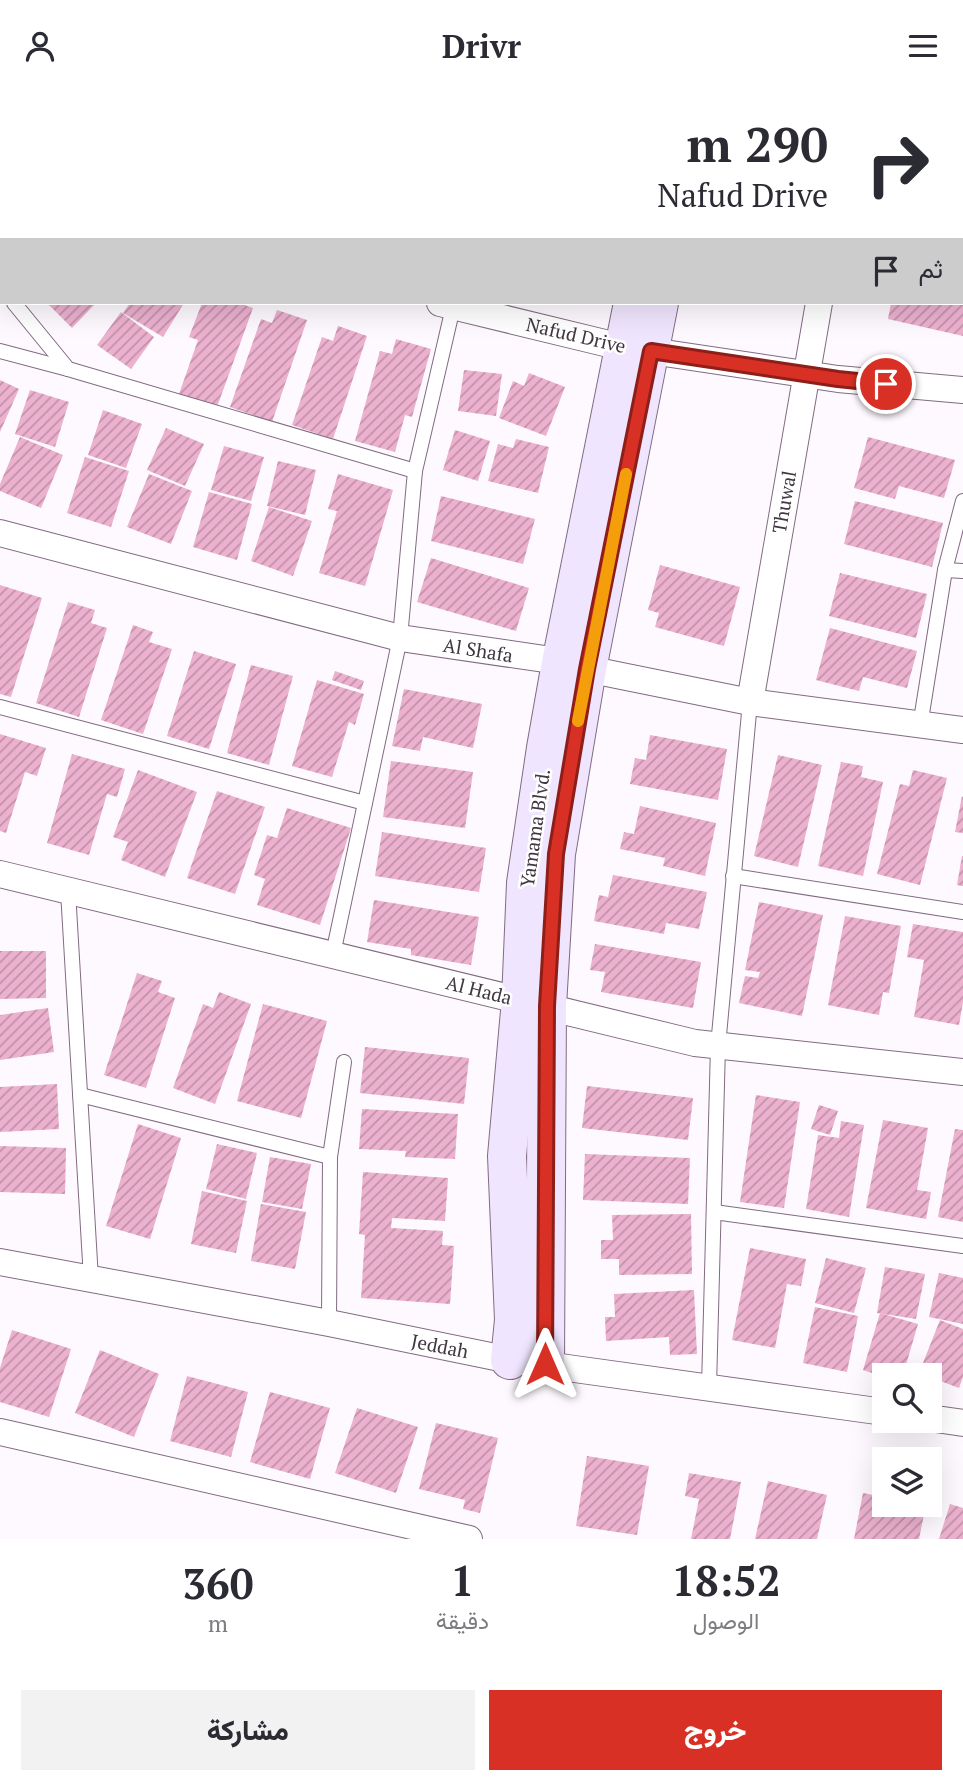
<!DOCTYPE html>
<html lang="ar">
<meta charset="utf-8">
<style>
:root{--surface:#fff;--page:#f2f2f3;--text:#2b2b33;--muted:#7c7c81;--accent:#d93025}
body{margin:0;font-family:"PT Serif",Vazirmatn,serif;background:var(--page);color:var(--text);direction:rtl;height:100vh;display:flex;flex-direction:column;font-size:26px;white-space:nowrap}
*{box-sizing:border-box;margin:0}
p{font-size:23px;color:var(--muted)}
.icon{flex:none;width:38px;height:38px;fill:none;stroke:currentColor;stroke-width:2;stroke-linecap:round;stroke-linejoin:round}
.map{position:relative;height:1448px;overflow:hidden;direction:ltr}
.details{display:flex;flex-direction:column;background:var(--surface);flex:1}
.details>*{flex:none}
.hud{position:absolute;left:0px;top:0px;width:964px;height:214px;box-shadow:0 7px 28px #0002;direction:rtl;background:#fff;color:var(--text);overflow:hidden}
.fabs{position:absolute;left:872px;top:1272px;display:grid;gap:14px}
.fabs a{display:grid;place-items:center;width:70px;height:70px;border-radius:0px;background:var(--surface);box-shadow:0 7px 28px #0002;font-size:35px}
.pin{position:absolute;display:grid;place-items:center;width:60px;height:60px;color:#fff;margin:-30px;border:4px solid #fff;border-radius:50%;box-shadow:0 2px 7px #0007}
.me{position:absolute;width:77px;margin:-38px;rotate:0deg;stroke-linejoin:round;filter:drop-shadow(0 0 5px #0008)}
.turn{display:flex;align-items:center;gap:24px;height:147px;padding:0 21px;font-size:32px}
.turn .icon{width:91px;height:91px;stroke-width:2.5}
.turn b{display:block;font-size:49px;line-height:60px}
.then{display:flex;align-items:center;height:66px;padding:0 21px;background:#0003;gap:14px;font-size:26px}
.eta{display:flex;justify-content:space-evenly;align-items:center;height:119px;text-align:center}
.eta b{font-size:42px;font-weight:800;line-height:49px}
.action{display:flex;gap:14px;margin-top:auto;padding:14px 21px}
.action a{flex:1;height:80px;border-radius:0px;background:var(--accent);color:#fff;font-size:28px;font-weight:800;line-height:80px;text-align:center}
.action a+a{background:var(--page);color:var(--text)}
header{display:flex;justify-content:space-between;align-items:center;height:91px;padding:0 21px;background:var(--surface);font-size:32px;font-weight:800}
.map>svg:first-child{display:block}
.park{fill:url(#park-crowns)}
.building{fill:url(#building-hatch)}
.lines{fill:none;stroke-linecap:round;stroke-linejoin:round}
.service-casing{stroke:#816b81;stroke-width:16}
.minor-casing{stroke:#816b81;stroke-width:28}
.secondary-casing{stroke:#816b81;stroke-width:40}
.service{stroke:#fff;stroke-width:14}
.minor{stroke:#fff;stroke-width:26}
.secondary{stroke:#f0e5fe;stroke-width:38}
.route-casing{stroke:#8d1f18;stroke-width:18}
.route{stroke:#d93025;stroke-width:12}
.slow{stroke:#f59e0b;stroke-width:12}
.labels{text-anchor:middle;stroke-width:5;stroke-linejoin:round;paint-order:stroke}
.street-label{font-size:19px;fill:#403740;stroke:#fff}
</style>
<header><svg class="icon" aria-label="menu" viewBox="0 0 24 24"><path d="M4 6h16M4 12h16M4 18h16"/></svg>Drivr<svg class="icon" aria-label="person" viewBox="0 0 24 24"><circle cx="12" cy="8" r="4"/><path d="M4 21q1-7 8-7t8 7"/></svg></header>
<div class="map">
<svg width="963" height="1448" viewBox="0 0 963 1448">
<defs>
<pattern id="park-crowns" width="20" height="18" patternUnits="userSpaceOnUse" patternTransform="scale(1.75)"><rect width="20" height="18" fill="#fdbcc6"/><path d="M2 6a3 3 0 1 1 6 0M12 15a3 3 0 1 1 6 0" fill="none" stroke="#daa2ab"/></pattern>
<pattern id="building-hatch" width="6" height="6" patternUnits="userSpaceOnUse" patternTransform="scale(1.75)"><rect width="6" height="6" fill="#ecb1cf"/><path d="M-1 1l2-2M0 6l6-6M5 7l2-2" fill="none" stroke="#c191a9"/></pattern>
</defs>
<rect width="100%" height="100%" fill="#fef9fe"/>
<polygon class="park" points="0,0 95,0 96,2 2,2 2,67"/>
<g class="building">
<polygon points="47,212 96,212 72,237"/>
<polygon points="130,212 184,212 163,246 123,222"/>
<polygon points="202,212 239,212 253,217 217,316 179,303 198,249 189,246"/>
<polygon points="891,212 963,212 963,245 888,228"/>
<polygon points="277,219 307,229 272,331 230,316 261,228 272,232"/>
<polygon points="121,221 154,246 131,278 97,254"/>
<polygon points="338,235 367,245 333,348 292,334 322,246 333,250"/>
<polygon points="396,248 431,258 412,326 405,324 395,361 355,350 380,260 392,263"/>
<polygon points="464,279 502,283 496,325 458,320"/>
<polygon points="529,282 565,296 546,345 499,327 513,290 524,295"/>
<polygon points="0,289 19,298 0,341"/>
<polygon points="30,299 69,311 55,356 15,343"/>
<polygon points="103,319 142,333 126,377 88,364"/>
<polygon points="166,337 204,353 185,395 147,379"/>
<polygon points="455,339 490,350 478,390 443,379"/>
<polygon points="20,346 63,364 41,417 0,400 0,393"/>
<polygon points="868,346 955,369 944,407 899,395 895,408 854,397"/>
<polygon points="516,348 549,356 538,402 488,390 498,353 513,357"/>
<polygon points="224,355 264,366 251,410 211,399"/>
<polygon points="85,366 129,380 111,436 67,422"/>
<polygon points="278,370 316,379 305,424 267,415"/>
<polygon points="149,383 192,400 171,453 127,436"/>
<polygon points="338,383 393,399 365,495 319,482 337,420 328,418"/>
<polygon points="209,401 252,413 237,469 193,456"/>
<polygon points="441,405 535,428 523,473 431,450"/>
<polygon points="855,410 943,432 932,476 844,453"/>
<polygon points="269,416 312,430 293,485 251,470"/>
<polygon points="431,467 529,497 516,540 417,511"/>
<polygon points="660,474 740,496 724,555 655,536 659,522 648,519"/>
<polygon points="840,482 927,503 916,547 829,525"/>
<polygon points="0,494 42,507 11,606 0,603"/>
<polygon points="68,511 95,519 91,532 107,537 79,626 36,612"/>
<polygon points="133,534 153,541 149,551 172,558 143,643 101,629"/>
<polygon points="830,537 917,560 907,597 863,586 859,600 816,589"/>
<polygon points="194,560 236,573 209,658 167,645"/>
<polygon points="251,574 293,585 269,674 227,662"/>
<polygon points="335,580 364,590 361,599 332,589"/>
<polygon points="317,589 364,603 355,634 349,631 332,686 292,675"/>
<polygon points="404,598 482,613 473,657 423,646 420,660 392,655"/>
<polygon points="0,643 46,657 37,685 25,681 6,742 0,740"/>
<polygon points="650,644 727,658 718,709 630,693 635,667 646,669"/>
<polygon points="72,663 125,678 117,706 107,703 89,764 47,752"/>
<polygon points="778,664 822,674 798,776 754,765"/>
<polygon points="391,670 473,681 465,737 383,726"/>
<polygon points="841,671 863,675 861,686 883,691 863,785 818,775"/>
<polygon points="138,679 197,701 165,786 121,769 128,751 113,746"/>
<polygon points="913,679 947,687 920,794 877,783 900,693 909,695"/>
<polygon points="217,700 265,716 235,803 187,787"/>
<polygon points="962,705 963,706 963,742 955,741"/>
<polygon points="640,715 716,732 705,785 663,775 665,767 620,758 624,741 634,743"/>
<polygon points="287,717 351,737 320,834 257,814 265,788 254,784 267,744 277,747"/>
<polygon points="382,741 486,757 479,801 375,785"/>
<polygon points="962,765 963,765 963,795 957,794"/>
<polygon points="613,784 707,801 699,838 666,832 664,843 594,830 599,804 608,806"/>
<polygon points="374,809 479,826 471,874 411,864 411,858 367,851"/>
<polygon points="759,811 823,824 802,925 739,912 745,885 758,887 760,881 745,879"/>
<polygon points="845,825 901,835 889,902 883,901 879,924 828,914"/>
<polygon points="913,833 963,841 963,911 959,934 914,926 924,869 907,866"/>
<polygon points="595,853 701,871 693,917 601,901 605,881 590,879"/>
<polygon points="0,860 46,860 46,907 0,908"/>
<polygon points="137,882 162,890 158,901 175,907 146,997 104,984"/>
<polygon points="219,901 251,913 215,1013 173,997 203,913 213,917"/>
<polygon points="263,913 327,930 301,1027 237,1010"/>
<polygon points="48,917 54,961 0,969 0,924"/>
<polygon points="365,956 469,967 464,1013 360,1002"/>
<polygon points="57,993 59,1038 0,1041 0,996"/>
<polygon points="587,995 693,1007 688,1049 582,1037"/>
<polygon points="756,1004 800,1011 784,1117 740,1111"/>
<polygon points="819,1014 838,1020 830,1044 811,1038"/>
<polygon points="362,1018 458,1023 455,1068 405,1066 406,1060 359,1058"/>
<polygon points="883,1029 928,1037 917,1099 931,1101 926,1128 866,1117"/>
<polygon points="841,1030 864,1034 849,1126 806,1118 818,1044 839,1047"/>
<polygon points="138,1033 181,1047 150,1148 106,1135"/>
<polygon points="955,1038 963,1039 963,1131 938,1126"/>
<polygon points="217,1053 257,1062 246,1108 206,1098"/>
<polygon points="0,1055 66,1057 65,1103 0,1101"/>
<polygon points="585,1063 690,1067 688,1113 583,1109"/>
<polygon points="270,1066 311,1073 302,1118 262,1111"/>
<polygon points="363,1081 448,1087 445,1130 392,1127 391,1137 443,1140 442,1154 454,1155 450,1213 361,1207 365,1144 359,1143"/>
<polygon points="202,1100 247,1110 236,1162 191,1153"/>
<polygon points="261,1113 306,1121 295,1178 251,1170"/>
<polygon points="691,1123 692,1183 619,1184 619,1168 601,1168 601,1149 613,1149 612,1124"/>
<polygon points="750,1157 806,1168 801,1195 787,1193 775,1257 732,1249"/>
<polygon points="826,1167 866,1177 854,1222 815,1212"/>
<polygon points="885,1176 925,1183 916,1228 877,1222"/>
<polygon points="939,1182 963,1187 963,1233 929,1226"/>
<polygon points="694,1199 697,1263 670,1264 669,1246 606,1250 605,1226 615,1226 614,1203"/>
<polygon points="815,1216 858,1225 847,1281 803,1272"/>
<polygon points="880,1222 918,1233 903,1284 884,1286 863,1279"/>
<polygon points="940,1229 963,1238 963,1286 959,1297 919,1282"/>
<polygon points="12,1239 71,1258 49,1326 0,1311 0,1277"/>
<polygon points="100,1259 159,1283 134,1346 75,1322"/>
<polygon points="187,1285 248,1301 231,1366 170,1350"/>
<polygon points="270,1301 330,1317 310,1388 250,1371"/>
<polygon points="357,1317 418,1336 396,1402 335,1382"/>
<polygon points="436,1332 498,1347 480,1422 463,1418 465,1409 419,1398"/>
<polygon points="587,1365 649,1375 637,1444 576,1435"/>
<polygon points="689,1382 741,1391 730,1448 691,1448 699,1408 685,1405"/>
<polygon points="768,1390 827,1404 817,1448 755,1448"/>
<polygon points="863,1402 884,1406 884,1414 926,1414 919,1448 854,1448"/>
<polygon points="950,1413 963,1417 963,1448 939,1448"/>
</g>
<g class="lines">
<defs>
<g id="service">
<polyline points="428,0 431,2"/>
<polyline points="496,2 497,0"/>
<polyline points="0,195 2,197"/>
<polyline points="14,212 68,278 415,380"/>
<polyline points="0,260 68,278"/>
<polyline points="945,479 963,480"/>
<polyline points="0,616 365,712"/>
<polyline points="920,635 945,479 963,410"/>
<polyline points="733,785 963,821"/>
<polyline points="68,800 91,1188"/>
<polyline points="333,863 400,547 415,380 454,212"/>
<polyline points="80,1004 330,1066"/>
<polyline points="714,1121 963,1155"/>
<polyline points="329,1232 330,1066 344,971"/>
<polyline points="709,1296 718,955 750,611"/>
</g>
<g id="minor">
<polyline points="140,0 141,2"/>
<polyline points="858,2 859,0"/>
<polyline points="440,212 613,254 651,260 838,288 963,299"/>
<polyline points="0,442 400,547 572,572 587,578 750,611 963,639"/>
<polyline points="750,611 819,212"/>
<polyline points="0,783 695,952 963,981"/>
<polyline points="0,1171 329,1232 510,1269 884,1321"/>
<polyline points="929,1327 963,1332"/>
<polyline points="0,1341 469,1448"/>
</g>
<g id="secondary">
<polyline points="674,2 675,0"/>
<polyline points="510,1269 514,1229 507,1065 521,909 526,792 546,657 561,572 633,212"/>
<polyline points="545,1273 547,915 556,763 587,578 659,212"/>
</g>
</defs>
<use href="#service" class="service-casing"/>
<use href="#minor" class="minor-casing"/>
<use href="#secondary" class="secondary-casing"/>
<use href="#service" class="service"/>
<use href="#minor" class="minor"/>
<use href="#secondary" class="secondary"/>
</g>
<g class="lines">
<defs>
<polyline id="route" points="545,1273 547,915 556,763 587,578 651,260 838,288 886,293"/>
</defs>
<use href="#route" class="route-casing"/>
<use href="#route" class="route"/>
<polyline class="slow" points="578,630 626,383"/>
</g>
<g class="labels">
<g class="street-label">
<text transform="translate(576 244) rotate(13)" y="7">Nafud Drive</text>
<text transform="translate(784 411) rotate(-80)" y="7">Thuwal</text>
<text transform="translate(478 559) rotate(9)" y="7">Al Shafa</text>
<text transform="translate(535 737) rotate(-82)" y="7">Yamama Blvd.</text>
<text transform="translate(479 899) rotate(14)" y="7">Al Hada</text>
<text transform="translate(440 1255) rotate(11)" y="7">Jeddah</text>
</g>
</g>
</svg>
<div class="fabs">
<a><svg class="icon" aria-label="search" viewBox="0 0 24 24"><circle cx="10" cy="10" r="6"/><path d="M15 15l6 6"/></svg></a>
<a><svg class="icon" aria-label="layers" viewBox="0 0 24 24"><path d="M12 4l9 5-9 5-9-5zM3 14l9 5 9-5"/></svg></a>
</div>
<div class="pin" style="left:886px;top:293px;background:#d93025"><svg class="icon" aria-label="arrive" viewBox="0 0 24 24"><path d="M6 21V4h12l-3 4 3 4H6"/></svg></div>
<svg class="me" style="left:545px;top:1273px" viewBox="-20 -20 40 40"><path d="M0-17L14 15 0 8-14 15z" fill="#d93025" stroke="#fff" stroke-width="4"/></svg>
<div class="hud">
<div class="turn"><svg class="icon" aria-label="right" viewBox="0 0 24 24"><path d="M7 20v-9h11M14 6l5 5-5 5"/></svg><div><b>290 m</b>Nafud Drive</div></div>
<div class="then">ثم<svg class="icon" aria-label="arrive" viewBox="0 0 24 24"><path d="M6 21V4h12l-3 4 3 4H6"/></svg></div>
</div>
</div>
<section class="details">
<div class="eta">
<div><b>18:52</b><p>الوصول</p></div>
<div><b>1</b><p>دقيقة</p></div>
<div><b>360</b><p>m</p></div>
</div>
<div class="action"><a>خروج</a><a>مشاركة</a></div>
</section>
